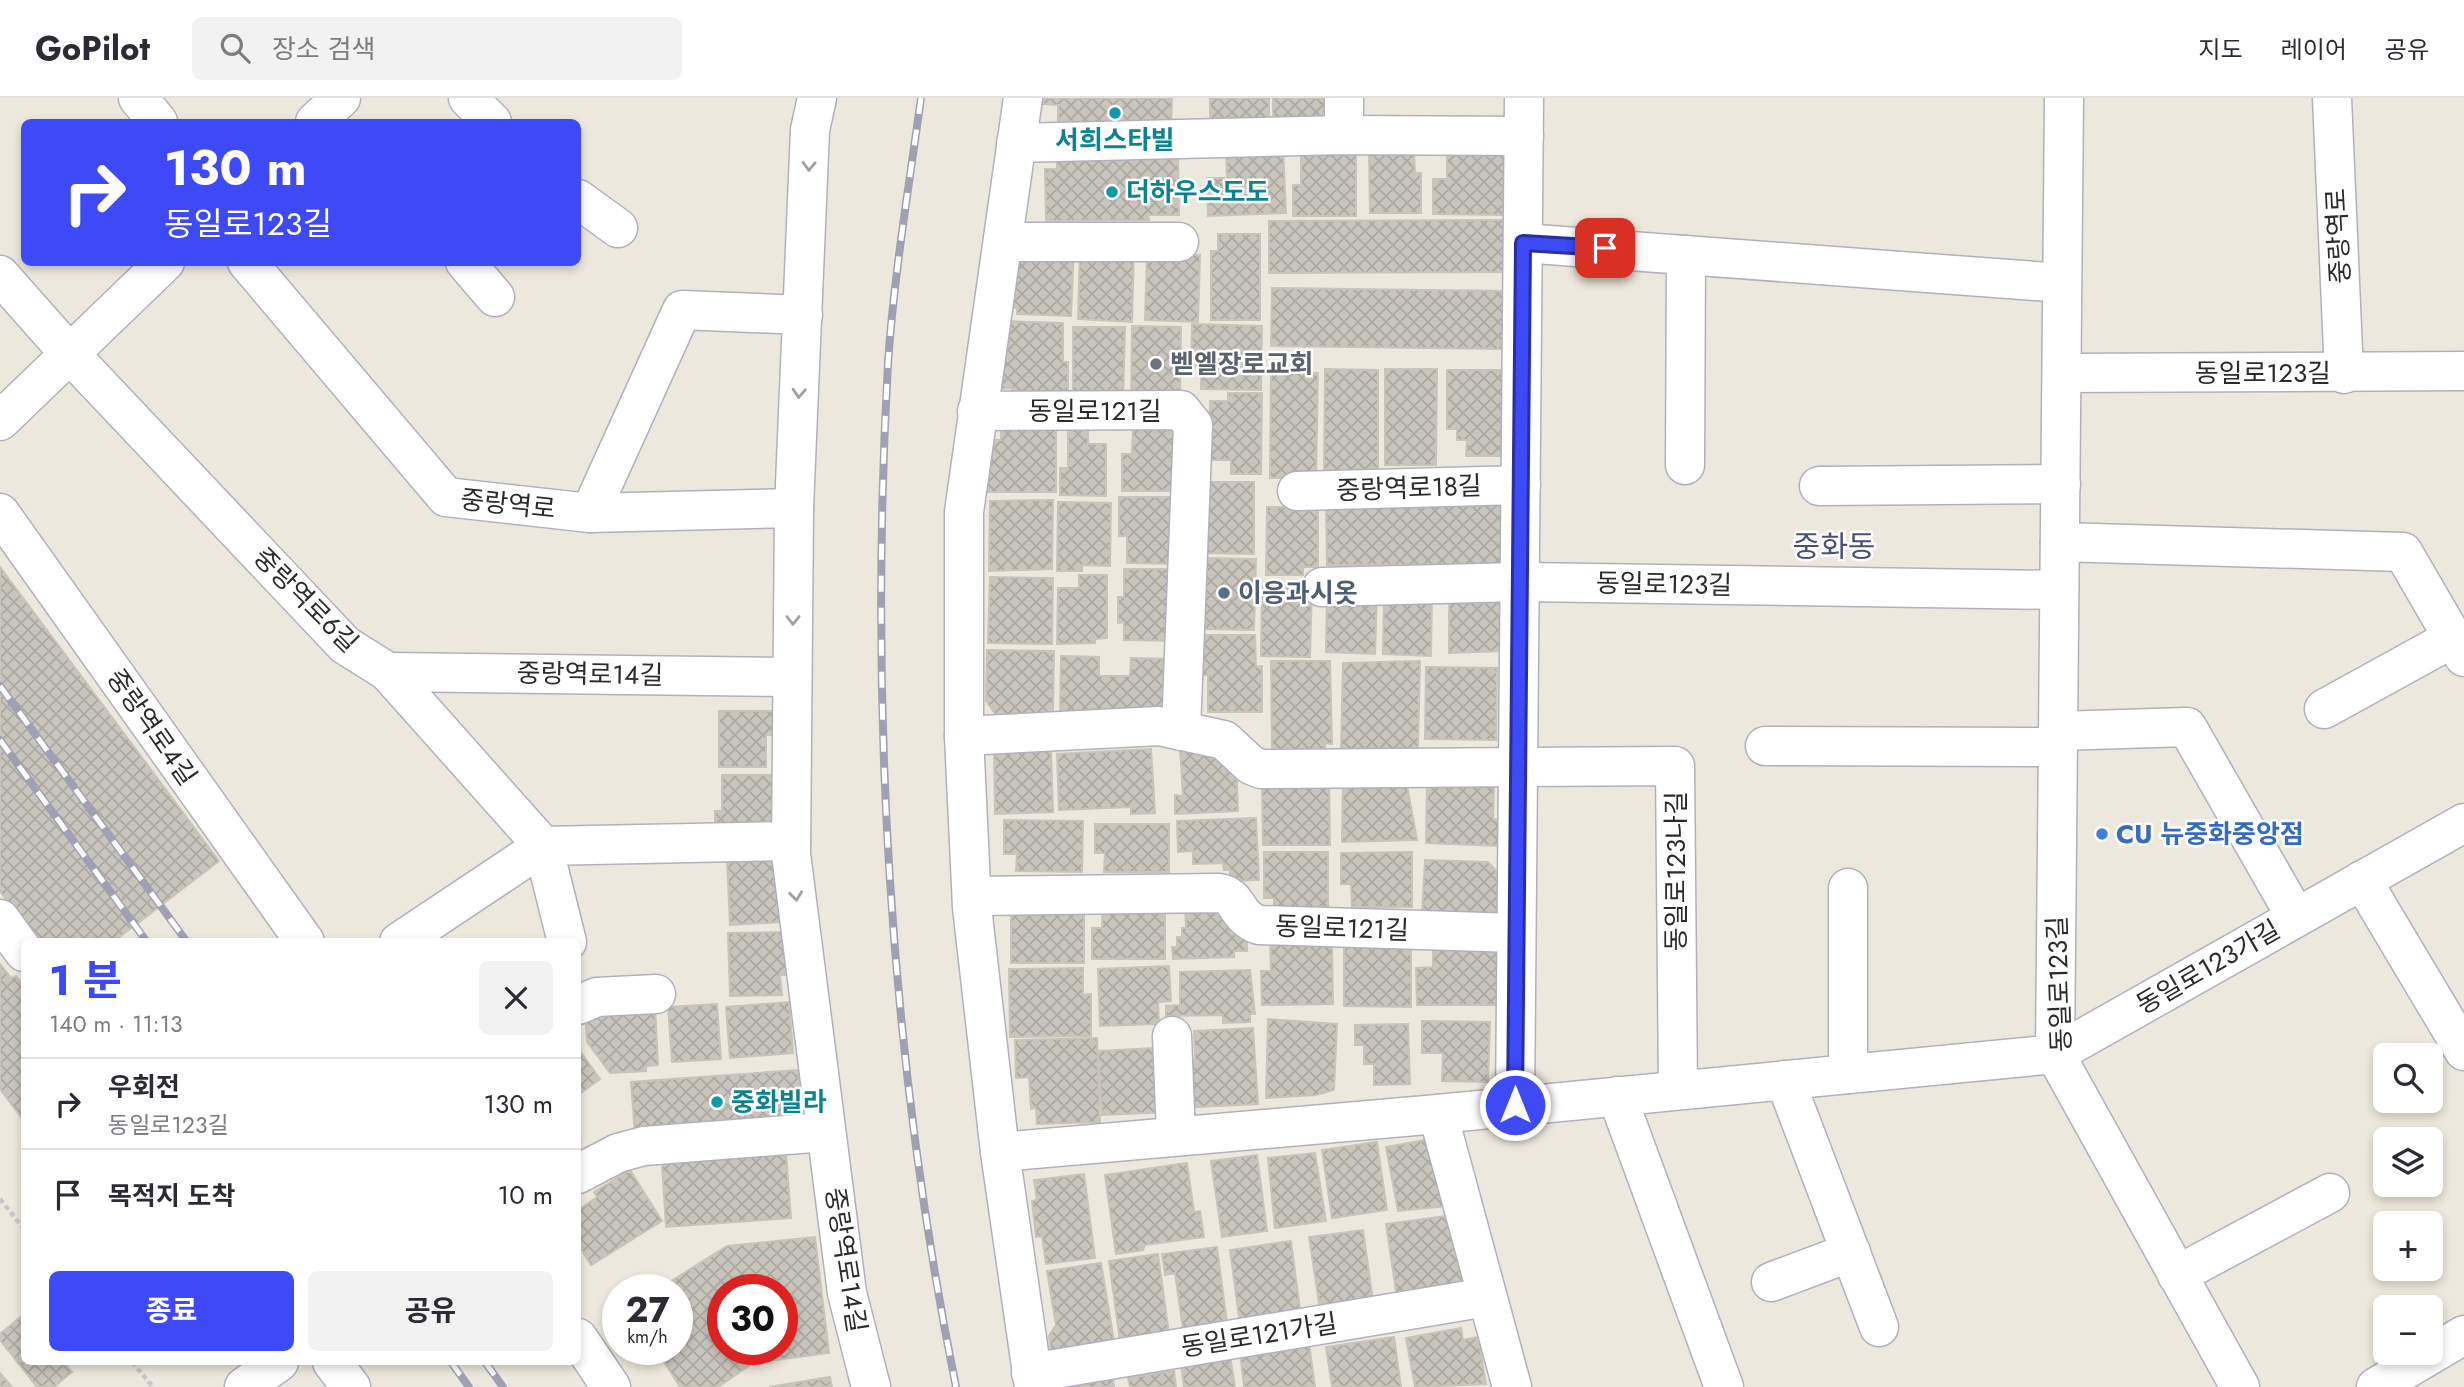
<!DOCTYPE html>
<html lang="ko">
<meta charset="utf-8">
<style>
:root{--surface:#fff;--page:#f2f2f3;--text:#2b2b33;--muted:#7c7c81;--line:#e1e1e2;--accent:#3e49f8}
body{margin:0;font-family:Jost,"Noto Sans KR",sans-serif;background:var(--page);color:var(--text);height:100vh;display:flex;flex-direction:column;font-size:26px;white-space:nowrap}
*{box-sizing:border-box;margin:0}
p{font-size:23px;color:var(--muted)}
.icon{flex:none;width:38px;height:38px;fill:none;stroke:currentColor;stroke-width:2;stroke-linecap:round;stroke-linejoin:round}
.map{position:relative;flex:1;overflow:hidden}
.side{position:absolute;left:21px;top:840px;width:560px;height:427px;display:flex;flex-direction:column;background:var(--surface);border-radius:10px;box-shadow:0 4px 10px #0003}
.side>*{flex:none}
.banner{position:absolute;left:21px;top:21px;width:560px;height:147px;border-radius:10px;box-shadow:0 4px 10px #0003;background:#3e49f8;color:#fff;overflow:hidden}
.fabs{position:absolute;left:2373px;top:945px;display:grid;gap:14px}
.fabs a{display:grid;place-items:center;width:70px;height:70px;border-radius:10px;background:var(--surface);box-shadow:0 4px 10px #0003;font-size:35px}
.speed{position:absolute;left:602px;top:1176px;display:flex;gap:14px;font-size:35px;font-weight:700;text-align:center}
.speed>*{display:grid;place-content:center;width:91px;height:91px;border-radius:50%;background:var(--surface);box-shadow:0 4px 10px #0003;line-height:1}
.speed small{font-size:18px;font-weight:400}
.speed .limit{border:10px solid #d22;background:#fff;color:#111}
.pin{position:absolute;display:grid;place-items:center;width:60px;height:60px;color:#fff;margin:-30px;border-radius:14px;box-shadow:0 4px 10px #0006}
.me{position:absolute;width:77px;margin:-38px;rotate:0deg;stroke-linejoin:round;filter:drop-shadow(0 0 5px #0008)}
.turn{display:flex;align-items:center;gap:24px;height:147px;padding:0 28px;font-size:32px}
.turn .icon{width:91px;height:91px;stroke-width:2.5}
.turn b{display:block;font-size:49px;line-height:60px}
.round{display:grid;place-items:center;flex:none;width:74px;height:74px;border-radius:10px;background:var(--page)}
.summary{display:flex;align-items:center;justify-content:space-between;height:119px;padding:0 28px}
h1{font-size:42px;font-weight:700;line-height:52px;color:var(--accent)}
.button{display:flex;gap:14px;margin-top:auto;padding:14px 28px}
.button a{flex:1;height:80px;border-radius:10px;background:var(--accent);color:#fff;font-size:28px;font-weight:700;line-height:80px;text-align:center}
.button a+a{background:var(--page);color:var(--text)}
ul{padding:0;list-style:none}
li{display:flex;align-items:center;gap:21px;height:91px;padding:0 28px;border-top:2px solid var(--line)}
li div{flex:1}
li b{display:block;font-size:26px}
li em{font-style:normal}
header{display:flex;align-items:center;gap:42px;box-sizing:border-box;height:98px;padding:0 35px;background:var(--surface);border-bottom:2px solid var(--line)}
header strong{font-size:33px}
nav{display:flex;gap:38px;margin-inline-start:auto;font-size:24px}
.search{width:490px;height:63px;background:var(--page);display:flex;align-items:center;gap:18px;box-sizing:border-box;padding:0 24px;border-radius:10px;color:var(--muted);font-size:26px}
.map>svg:first-child{display:block}
.building{fill:url(#building-cross-hatch);stroke:#c8c4b7;stroke-width:2;fill-rule:evenodd}
.lines{fill:none;stroke-linecap:round;stroke-linejoin:round}
.minor-casing{stroke:#b1b1be;stroke-width:41}
.path{stroke:#c8c8c8;stroke-width:4.5;stroke-dasharray:5 3.5;stroke-linecap:butt}
.minor{stroke:#fff;stroke-width:38}
.rail-casing{stroke:#a0a0b5;stroke-width:8}
.rail{stroke:#fff;stroke-width:5;stroke-dasharray:16;stroke-linecap:butt}
.oneway{stroke:#a0a0a0}
.route-casing{stroke:#282fa1;stroke-width:18}
.route{stroke:#3e49f8;stroke-width:12}
.culture-dot{fill:#0f9aa8;stroke:#fff;stroke-width:2.5}
.worship-dot{fill:#6b7280;stroke:#fff;stroke-width:2.5}
.service-dot{fill:#5c6f8a;stroke:#fff;stroke-width:2.5}
.shop-dot{fill:#3f7fe0;stroke:#fff;stroke-width:2.5}
.labels{text-anchor:middle;stroke-width:5;stroke-linejoin:round;paint-order:stroke}
.culture-label{font-size:26px;font-weight:bold;fill:#0d838f;stroke:#fff;text-anchor:start}
.street-label{font-size:26px;fill:#2b2b2b;stroke:#fff}
.worship-label{font-size:26px;font-weight:bold;fill:#5b616d;stroke:#fff;text-anchor:start}
.service-label{font-size:26px;font-weight:bold;fill:#4e5e75;stroke:#fff;text-anchor:start}
.shop-label{font-size:26px;font-weight:bold;fill:#366cbe;stroke:#fff;text-anchor:start}
.quarter-label{font-size:30px;fill:#4b4e7b;stroke:#fff}
</style>
<header>
<strong>GoPilot</strong>
<div class="search"><svg class="icon" aria-label="search" viewBox="0 0 24 24"><circle cx="10" cy="10" r="6"/><path d="M15 15l6 6"/></svg>장소 검색</div>
<nav><a>지도</a><a>레이어</a><a>공유</a></nav>
</header>
<div class="map">
<svg width="2464" height="1289" viewBox="0 0 2464 1289">
<defs>
<pattern id="building-cross-hatch" width="8" height="8" patternUnits="userSpaceOnUse" patternTransform="scale(1.75)"><rect width="8" height="8" fill="#c8c5bd"/><path d="M0 0l8 8M0 8l8-8" fill="none" stroke="#aca9a3"/></pattern>
</defs>
<rect width="100%" height="100%" fill="#ede8dd"/>
<g class="building">
<polygon points="1043,0 1172,0 1171,27 1058,23 1058,7 1043,6"/>
<polygon points="1210,0 1269,0 1269,31 1210,30"/>
<rect x="1273" y="0" width="57" height="29"/>
<polygon points="1283,50 1286,115 1208,118 1207,80 1227,80 1226,52"/>
<polygon points="1301,52 1356,52 1356,118 1293,118 1293,87 1301,87"/>
<polygon points="1447,53 1504,53 1503,117 1433,116 1433,81 1447,81"/>
<polygon points="1369,54 1414,54 1415,75 1421,75 1421,115 1370,115"/>
<polygon points="1178,60 1179,117 1148,117 1149,122 1046,123 1045,71 1057,71 1057,61"/>
<polygon points="1507,122 1507,174 1269,175 1269,123"/>
<polygon points="1218,136 1260,136 1260,222 1211,222 1211,153 1218,153"/>
<polygon points="1010,146 1074,148 1071,218 1017,216 1017,210 1008,209"/>
<polygon points="1080,148 1134,150 1132,224 1078,221"/>
<polygon points="1147,155 1200,157 1198,224 1145,222"/>
<polygon points="1272,190 1508,193 1507,251 1271,248"/>
<polygon points="1004,223 1063,225 1063,264 1068,264 1068,295 1012,297 1012,290 1000,291"/>
<polygon points="1192,226 1262,228 1261,292 1201,291 1201,269 1191,268"/>
<polygon points="1132,228 1181,229 1180,304 1131,303"/>
<polygon points="1073,229 1125,229 1123,306 1073,304"/>
<polygon points="1325,271 1378,272 1378,372 1351,372 1350,381 1324,380"/>
<polygon points="1385,271 1437,271 1436,367 1385,367"/>
<polygon points="1447,272 1503,272 1503,358 1466,358 1467,342 1457,342 1457,331 1447,331"/>
<polygon points="1271,274 1318,275 1316,380 1270,380"/>
<polygon points="1228,295 1262,295 1261,376 1231,376 1231,362 1209,362 1210,303 1228,303"/>
<polygon points="1001,328 1056,328 1056,394 984,394 984,342 1001,342"/>
<polygon points="1133,330 1176,331 1176,393 1122,393 1122,356 1132,356"/>
<polygon points="1068,332 1088,332 1088,346 1106,346 1106,398 1060,397 1060,370 1068,370"/>
<polygon points="1201,384 1254,384 1254,456 1200,455"/>
<polygon points="1119,399 1180,399 1180,466 1127,465 1127,438 1119,438"/>
<polygon points="1501,401 1501,466 1327,467 1326,402"/>
<polygon points="1053,402 1052,471 989,473 990,403"/>
<polygon points="1058,404 1111,405 1110,468 1082,467 1082,473 1057,473"/>
<polygon points="1267,409 1318,410 1318,469 1303,469 1303,477 1266,477"/>
<polygon points="1201,460 1256,461 1254,532 1200,531"/>
<polygon points="0,469 219,763 113,844 37,844 0,793"/>
<polygon points="1124,471 1180,471 1180,543 1124,542 1124,524 1118,525 1118,499 1124,499"/>
<polygon points="1079,477 1107,477 1107,540 1095,541 1095,545 1057,546 1058,490 1079,490"/>
<polygon points="990,479 1053,480 1052,546 988,545"/>
<polygon points="1262,488 1312,488 1310,559 1261,558"/>
<polygon points="1505,492 1503,553 1449,555 1449,494"/>
<polygon points="1384,495 1432,497 1431,558 1383,556"/>
<polygon points="1327,496 1377,498 1375,556 1326,554"/>
<polygon points="1202,537 1255,537 1256,569 1262,568 1262,614 1208,614 1208,577 1203,577"/>
<polygon points="987,552 1054,553 1053,617 996,617 986,603"/>
<polygon points="1061,558 1099,559 1099,578 1130,578 1131,560 1172,561 1172,618 1060,617"/>
<polygon points="1271,563 1330,563 1332,646 1325,645 1325,652 1272,652"/>
<polygon points="1420,563 1418,651 1341,653 1343,565"/>
<polygon points="1426,569 1497,570 1496,642 1425,641"/>
<polygon points="719,613 779,613 779,637 766,637 766,669 719,669"/>
<polygon points="1151,651 1155,715 1131,716 1131,709 1059,712 1057,656"/>
<polygon points="1180,651 1236,660 1238,713 1175,716 1175,697 1183,698"/>
<polygon points="1051,653 1053,714 995,716 994,655"/>
<polygon points="722,677 778,677 777,739 715,734 715,713 722,713"/>
<polygon points="1343,681 1406,682 1417,742 1342,744"/>
<polygon points="1262,682 1329,682 1330,747 1263,747"/>
<polygon points="1427,685 1494,688 1493,721 1501,722 1501,748 1426,745"/>
<polygon points="1256,720 1259,782 1230,783 1230,772 1224,772 1223,765 1193,766 1193,753 1178,754 1177,723"/>
<polygon points="1004,722 1083,723 1082,774 1016,773 1017,756 1004,756"/>
<polygon points="1095,726 1169,726 1169,774 1104,774 1105,755 1095,755"/>
<polygon points="1264,754 1328,754 1328,809 1274,809 1274,800 1264,800"/>
<polygon points="1412,754 1412,809 1352,809 1351,786 1341,786 1341,755"/>
<polygon points="780,759 783,824 730,827 727,762"/>
<polygon points="1425,762 1488,764 1501,778 1502,808 1491,819 1422,816"/>
<rect x="1011" y="805" width="73" height="60"/>
<polygon points="1103,806 1165,806 1165,861 1092,861 1092,830 1102,830"/>
<polygon points="1185,811 1229,811 1230,836 1247,837 1247,853 1234,853 1234,859 1173,861 1172,849 1177,849 1177,839 1182,839 1182,830 1186,830"/>
<polygon points="789,834 790,877 780,877 782,897 730,898 728,835"/>
<polygon points="1332,842 1333,906 1262,907 1261,873 1271,873 1270,843"/>
<polygon points="1411,842 1411,909 1344,908 1344,846"/>
<polygon points="1433,848 1498,848 1499,907 1417,907 1416,870 1433,869"/>
<polygon points="0,866 11,880 16,878 24,889 24,1023 0,991"/>
<polygon points="1169,868 1171,903 1158,904 1159,926 1100,928 1098,871"/>
<polygon points="1083,870 1083,897 1091,896 1091,938 1010,939 1009,871"/>
<polygon points="1250,872 1255,916 1250,916 1250,924 1223,925 1223,917 1166,918 1166,908 1180,907 1180,874"/>
<polygon points="789,904 793,955 730,960 726,909"/>
<polygon points="717,906 721,961 672,964 668,909"/>
<polygon points="655,909 658,967 646,968 646,973 610,975 587,944 585,914"/>
<polygon points="1268,921 1337,926 1334,992 1316,997 1266,1000"/>
<polygon points="1422,923 1490,924 1488,984 1442,983 1443,955 1422,955"/>
<polygon points="1408,926 1410,986 1374,987 1374,966 1364,966 1364,947 1355,947 1355,927"/>
<polygon points="1253,930 1258,1006 1178,1010 1175,963 1195,962 1194,933"/>
<polygon points="1097,940 1100,1024 1037,1026 1036,1009 1031,1011 1029,979 1016,980 1015,942"/>
<polygon points="578,950 600,981 578,997"/>
<polygon points="1155,950 1169,1014 1102,1017 1098,953"/>
<polygon points="798,972 803,1025 635,1037 631,984"/>
<polygon points="1436,1040 1447,1108 1398,1113 1386,1049"/>
<polygon points="1377,1044 1387,1112 1332,1120 1322,1052"/>
<polygon points="1315,1055 1326,1123 1275,1130 1268,1060"/>
<polygon points="786,1056 791,1120 666,1129 662,1066"/>
<polygon points="1257,1057 1267,1133 1222,1139 1211,1063"/>
<polygon points="1187,1065 1194,1114 1200,1113 1204,1139 1145,1147 1143,1152 1116,1156 1105,1077"/>
<polygon points="630,1072 662,1123 591,1167 578,1146 578,1112 597,1099 594,1094"/>
<polygon points="1084,1076 1095,1160 1046,1166 1042,1138 1036,1139 1032,1103 1037,1102 1034,1082"/>
<polygon points="1453,1117 1474,1188 1397,1200 1386,1126"/>
<polygon points="1363,1132 1374,1210 1321,1218 1309,1139"/>
<path d="M 815,1139 L 829,1255 L 753,1265 L 718,1289 L 680,1289 L 656,1251 L 677,1251 L 677,1192 L 657,1192 L 727,1148 ZM 723,1192 L 782,1192 L 782,1251 L 723,1251 Z"/>
<polygon points="1291,1143 1301,1219 1240,1227 1230,1152"/>
<polygon points="1217,1149 1227,1225 1183,1231 1175,1175 1165,1177 1162,1156"/>
<polygon points="1158,1156 1169,1236 1120,1243 1109,1163"/>
<polygon points="1101,1165 1114,1243 1051,1254 1049,1238 1056,1227 1047,1173"/>
<polygon points="24,1216 24,1264 64,1264 72,1274 54,1289 37,1289 0,1242 0,1236"/>
<polygon points="1461,1230 1463,1242 1478,1239 1486,1286 1415,1289 1406,1240"/>
<polygon points="1394,1239 1401,1289 1332,1289 1326,1249"/>
<polygon points="1309,1245 1315,1289 1244,1289 1240,1254"/>
<polygon points="1230,1258 1235,1289 1184,1289 1181,1266"/>
<polygon points="1112,1273 1114,1289 1072,1289 1079,1278"/>
<polygon points="1174,1273 1176,1289 1130,1289 1128,1280"/>
<polygon points="0,1275 12,1289 0,1289"/>
<polygon points="830,1279 832,1289 769,1289"/>
</g>
<g class="lines">
<defs>
<g id="minor">
<polyline points="138,0 158,24"/>
<polyline points="468,0 492,24"/>
<polyline points="817,0 810,32 794,410 791,756 847,1195 871,1289"/>
<polyline points="1023,0 964,414 964,638 972,809 1000,1054 1034,1289"/>
<polyline points="2064,0 2055,956 2240,1289"/>
<polyline points="2332,0 2344,276"/>
<polyline points="315,24 341,0"/>
<polyline points="1344,37 1344,0"/>
<polyline points="1016,45 1344,37 1524,38"/>
<polyline points="578,101 618,130"/>
<polyline points="1003,144 1179,144"/>
<polyline points="1523,145 2062,185"/>
<polyline points="247,164 446,399 590,415 794,410"/>
<polyline points="465,164 495,199"/>
<polyline points="0,177 68,254 345,547 388,574 543,748 567,844"/>
<polyline points="2062,275 2464,273"/>
<polyline points="977,313 1181,312 1193,327 1181,633"/>
<polyline points="0,323 165,164"/>
<polyline points="1685,367 1686,157"/>
<polyline points="1819,388 2061,386"/>
<polyline points="1297,393 1521,387"/>
<polyline points="0,415 305,844"/>
<polyline points="590,415 682,212 803,217"/>
<polyline points="2060,444 2403,454 2464,559"/>
<polyline points="1322,489 1520,484 2059,492"/>
<polyline points="388,574 792,579"/>
<polyline points="2324,611 2453,540"/>
<polyline points="2058,633 2187,629 2296,819"/>
<polyline points="964,638 1159,628 1224,642 1251,667 1261,671 1675,668 1678,992"/>
<polyline points="1765,648 2058,649"/>
<polyline points="2362,782 2464,953"/>
<path d="M 972,798 L 1219,795 C 1240,798 1235,819 1259,827 L 1516,835"/>
<polyline points="0,821 24,854"/>
<polyline points="399,844 543,748 791,743"/>
<polyline points="578,907 597,899 656,896"/>
<polyline points="1172,938 1176,1038"/>
<polyline points="1848,976 1848,790"/>
<polyline points="1785,982 1879,1229"/>
<polyline points="1617,998 1724,1289"/>
<polyline points="1515,1007 1524,0"/>
<polyline points="1438,1016 1512,1289"/>
<polyline points="1000,1054 1438,1016 2055,956 2464,725"/>
<polyline points="578,1076 618,1055 644,1048 826,1034"/>
<polyline points="2177,1177 2330,1095"/>
<polyline points="1771,1184 1851,1154"/>
<polyline points="578,1240 611,1289"/>
<polyline points="332,1264 351,1289"/>
<polyline points="1031,1275 1487,1199"/>
<polyline points="244,1289 279,1264"/>
<polyline points="2376,1289 2464,1237"/>
</g>
</defs>
<use href="#minor" class="minor-casing"/>
<g class="path">
<polyline points="0,1101 24,1131"/>
<polyline points="132,1264 153,1289"/>
</g>
<use href="#minor" class="minor"/>
<defs>
<g id="rail">
<path d="M 921,0 C 909,88 894,177 888,265 C 869,602 889,958 956,1289"/>
<polyline points="0,588 187,844"/>
<polyline points="0,642 147,844"/>
<polyline points="451,1264 469,1289"/>
<polyline points="485,1264 503,1289"/>
</g>
</defs>
<use href="#rail" class="rail-casing"/>
<use href="#rail" class="rail"/>
</g>
<defs><path id="oneway-chevron" d="M-2-3.5L2.5 0L-2 3.5" fill="none" stroke-width="1.6" stroke-linecap="round" stroke-linejoin="round" transform="scale(1.75)"/></defs>
<g class="oneway">
<use href="#oneway-chevron" transform="translate(809 68) rotate(92)"/>
<use href="#oneway-chevron" transform="translate(799 295) rotate(93)"/>
<use href="#oneway-chevron" transform="translate(793 522) rotate(90)"/>
<use href="#oneway-chevron" transform="translate(796 798) rotate(83)"/>
</g>
<g class="lines">
<defs>
<polyline id="route" points="1515,1007 1523,145 1605,150"/>
</defs>
<use href="#route" class="route-casing"/>
<use href="#route" class="route"/>
</g>
<g class="culture-dot">
<circle cx="1115" cy="15" r="7"/>
<circle cx="1112" cy="94" r="7"/>
<circle cx="717" cy="1004" r="7"/>
</g>
<circle class="worship-dot" cx="1156" cy="266" r="7"/>
<circle class="service-dot" cx="1224" cy="495" r="7"/>
<circle class="shop-dot" cx="2102" cy="736" r="7"/>
<g class="labels">
<g class="culture-label">
<text x="1115" y="51" text-anchor="middle">서희스타빌</text>
<text x="1126" y="103">더하우스도도</text>
<text x="731" y="1013">중화빌라</text>
</g>
<g class="street-label">
<text transform="translate(2338 138) rotate(-93)" y="9">중랑역로</text>
<text x="2263" y="284">동일로123길</text>
<text x="1095" y="322">동일로121길</text>
<text transform="translate(1409 390) rotate(-2)" y="9">중랑역로18길</text>
<text transform="translate(508 406) rotate(6)" y="9">중랑역로</text>
<text transform="translate(1664 486) rotate(1)" y="9">동일로123길</text>
<text transform="translate(306 502) rotate(45)" y="9">중랑역로6길</text>
<text transform="translate(590 576) rotate(1)" y="9">중랑역로14길</text>
<text transform="translate(152 629) rotate(55)" y="9">중랑역로4길</text>
<text transform="translate(1676 773) rotate(-90)" y="9">동일로123나길</text>
<text transform="translate(1342 830) rotate(2)" y="9">동일로121길</text>
<text transform="translate(2208 869) rotate(-30)" y="9">동일로123가길</text>
<text transform="translate(2059 886) rotate(-92)" y="9">동일로123길</text>
<text transform="translate(846 1162) rotate(81)" y="9">중랑역로14길</text>
<text transform="translate(1259 1237) rotate(-9)" y="9">동일로121가길</text>
</g>
<g class="worship-label">
<text x="1170" y="275">벧엘장로교회</text>
</g>
<g class="service-label">
<text x="1238" y="504">이응과시옷</text>
</g>
<g class="shop-label">
<text x="2116" y="745">CU 뉴중화중앙점</text>
</g>
<g class="quarter-label">
<text x="1834" y="459">중화동</text>
</g>
</g>
</svg>
<div class="fabs">
<a><svg class="icon" aria-label="search" viewBox="0 0 24 24"><circle cx="10" cy="10" r="6"/><path d="M15 15l6 6"/></svg></a>
<a><svg class="icon" aria-label="layers" viewBox="0 0 24 24"><path d="M12 4l9 5-9 5-9-5zM3 14l9 5 9-5"/></svg></a>
<a>+</a>
<a>−</a>
</div>
<div class="speed"><div>27<small>km/h</small></div><div class="limit">30</div></div>
<div class="pin" style="left:1605px;top:150px;background:#d93025"><svg class="icon" aria-label="arrive" viewBox="0 0 24 24"><path d="M6 21V4h12l-3 4 3 4H6"/></svg></div>
<svg class="me" style="left:1515px;top:1007px" viewBox="-20 -20 40 40"><circle r="17" fill="#3e49f8" stroke="#fff" stroke-width="3"/><path d="M0-11L8 9 0 5-8 9z" fill="#fff"/></svg>
<div class="banner">
<div class="turn"><svg class="icon" aria-label="right" viewBox="0 0 24 24"><path d="M7 20v-9h11M14 6l5 5-5 5"/></svg><div><b>130 m</b>동일로123길</div></div>
</div>
<section class="side">
<div class="summary"><div><h1>1 분</h1><p>140 m · 11:13</p></div><a class="round"><svg class="icon" aria-label="close" viewBox="0 0 24 24"><path d="M6 6l12 12M18 6L6 18"/></svg></a></div>
<ul>
<li><svg class="icon" aria-label="right" viewBox="0 0 24 24"><path d="M7 20v-9h11M14 6l5 5-5 5"/></svg><div><b>우회전</b><p>동일로123길</p></div><em>130 m</em></li>
<li><svg class="icon" aria-label="arrive" viewBox="0 0 24 24"><path d="M6 21V4h12l-3 4 3 4H6"/></svg><div><b>목적지 도착</b></div><em>10 m</em></li>
</ul>
<div class="button"><a>종료</a><a>공유</a></div>
</section>
</div>
